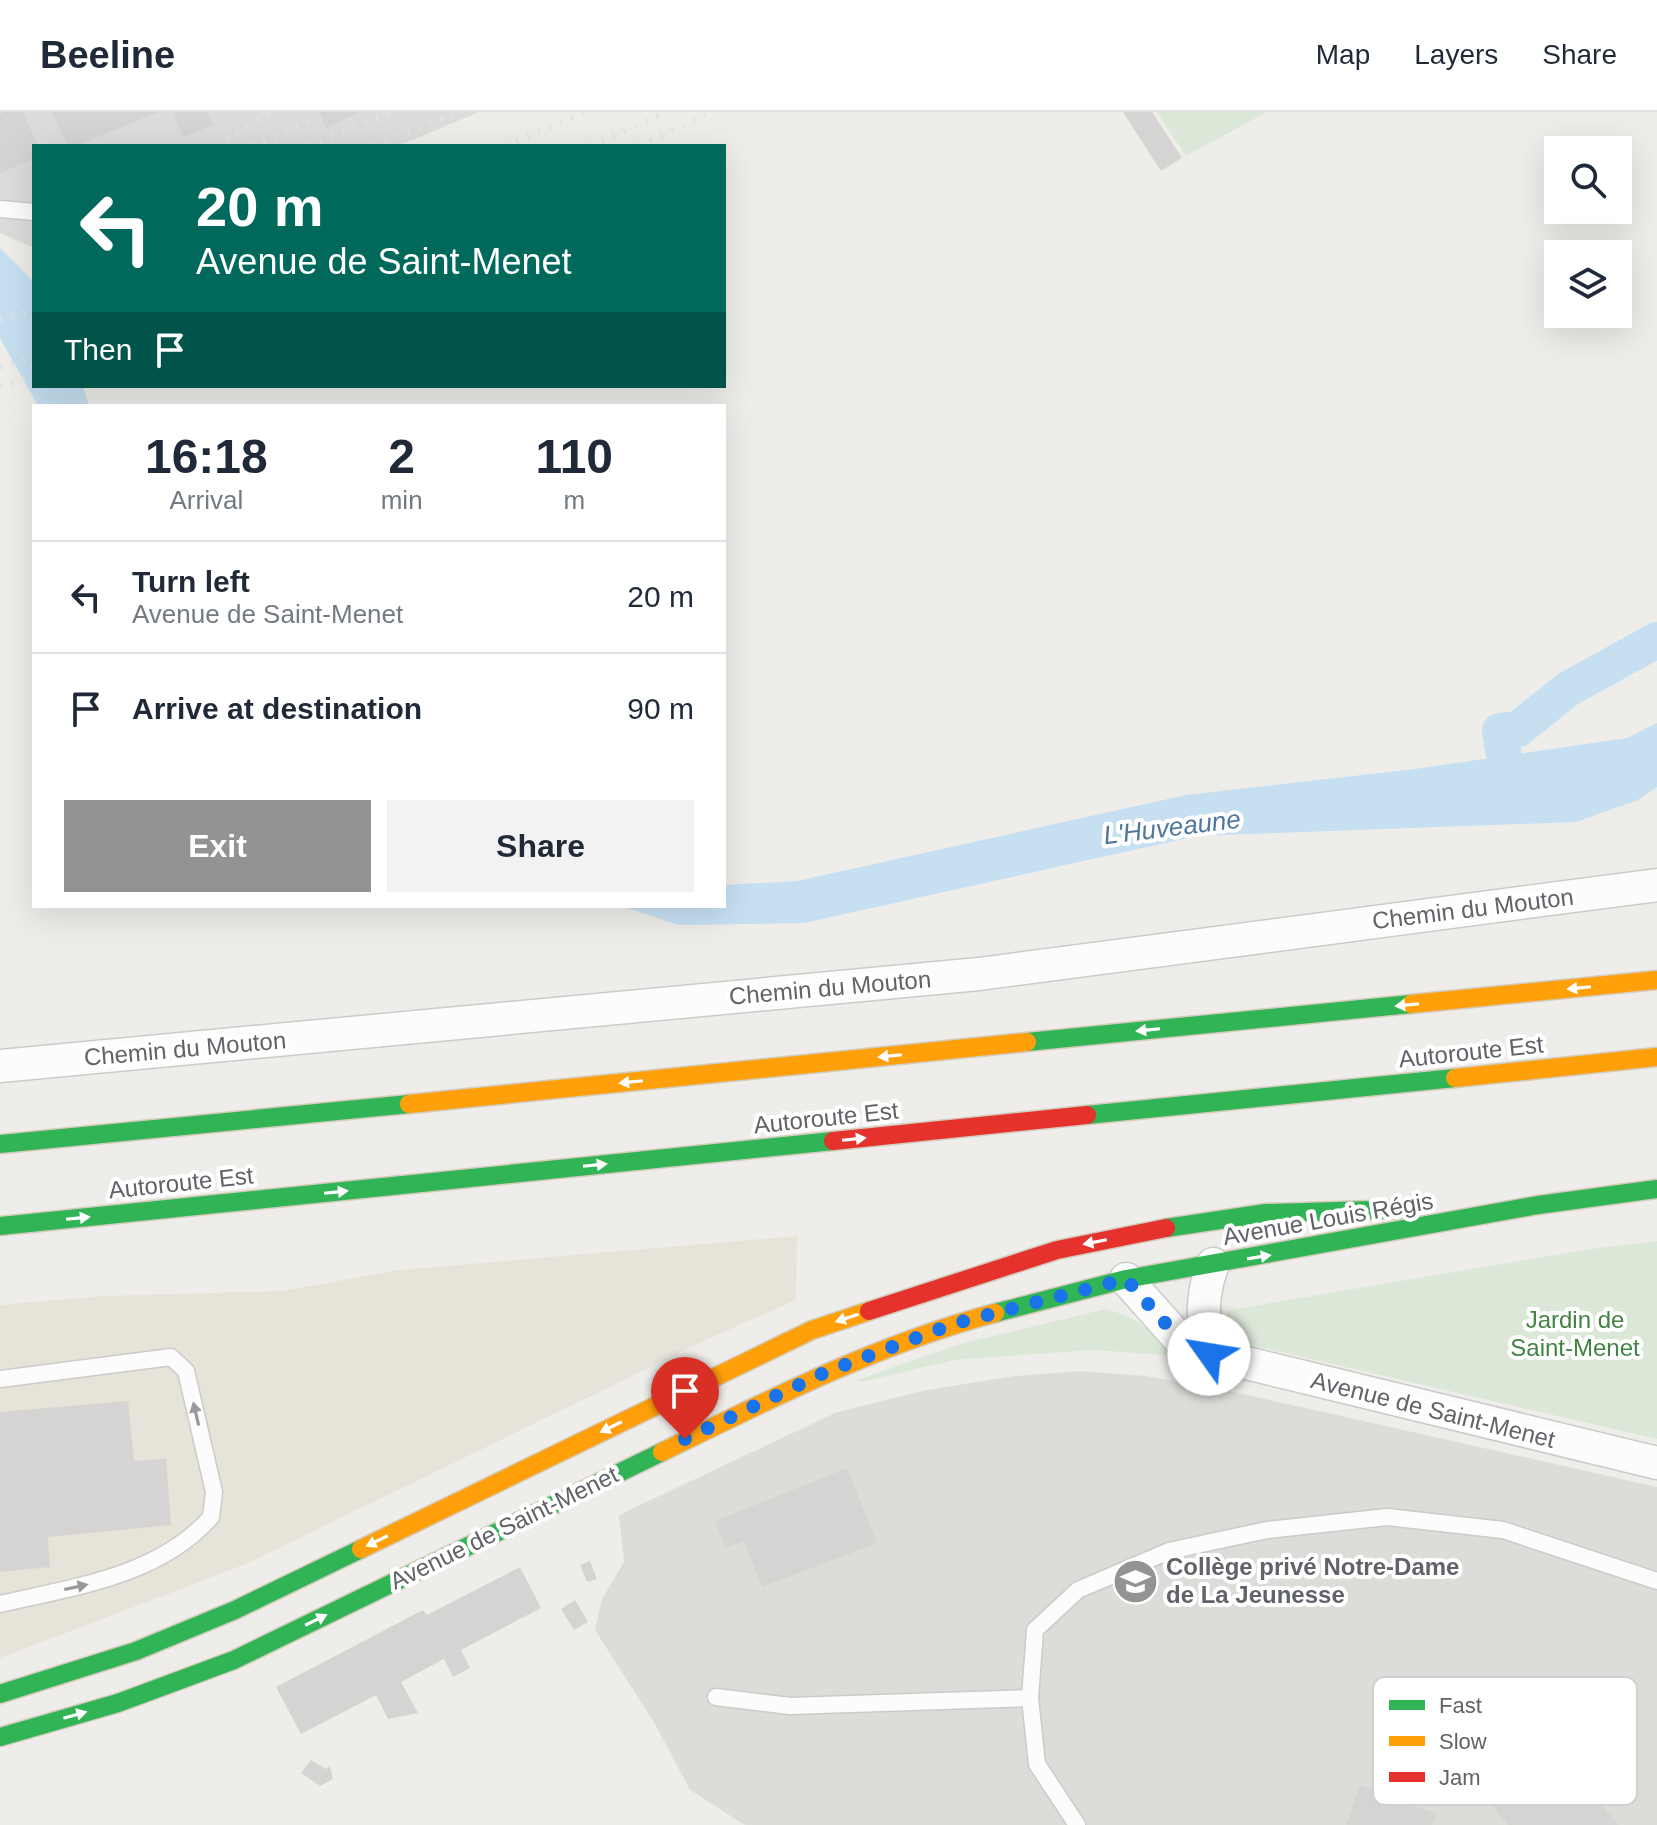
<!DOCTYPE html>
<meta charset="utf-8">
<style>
:root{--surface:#fff;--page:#f2f2f3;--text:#1f2937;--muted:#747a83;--line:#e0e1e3;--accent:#929395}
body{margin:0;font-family:Helvetica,sans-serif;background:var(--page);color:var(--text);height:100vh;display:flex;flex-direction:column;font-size:30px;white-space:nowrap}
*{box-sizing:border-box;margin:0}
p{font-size:26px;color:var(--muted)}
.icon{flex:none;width:44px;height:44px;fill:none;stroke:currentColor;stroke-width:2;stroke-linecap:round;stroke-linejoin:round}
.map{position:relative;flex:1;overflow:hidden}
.drawer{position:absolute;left:32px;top:292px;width:694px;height:504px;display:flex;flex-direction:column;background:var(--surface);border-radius:0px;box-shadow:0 8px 32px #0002}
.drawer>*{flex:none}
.banner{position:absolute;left:32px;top:32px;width:694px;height:244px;border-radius:0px;box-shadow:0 8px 32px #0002;background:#00695c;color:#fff;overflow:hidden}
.controls{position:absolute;left:1544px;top:24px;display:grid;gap:16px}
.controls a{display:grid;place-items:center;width:88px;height:88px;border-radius:0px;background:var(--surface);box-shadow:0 8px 32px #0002;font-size:40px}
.pin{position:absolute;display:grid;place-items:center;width:68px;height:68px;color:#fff;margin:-82px -34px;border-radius:50% 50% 50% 0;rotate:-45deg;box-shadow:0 0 8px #0007}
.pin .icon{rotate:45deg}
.me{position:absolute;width:88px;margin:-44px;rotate:302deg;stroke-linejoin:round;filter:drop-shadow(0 0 6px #0008)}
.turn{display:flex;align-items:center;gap:28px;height:168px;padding:0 32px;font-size:36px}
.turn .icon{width:104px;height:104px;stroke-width:2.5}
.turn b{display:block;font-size:56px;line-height:68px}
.then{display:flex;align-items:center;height:76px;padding:0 32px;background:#0003;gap:16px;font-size:30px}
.eta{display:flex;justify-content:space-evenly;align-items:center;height:136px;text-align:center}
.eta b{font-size:48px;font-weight:700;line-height:56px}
.button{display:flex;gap:16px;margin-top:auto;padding:16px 32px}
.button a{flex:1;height:92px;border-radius:0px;background:var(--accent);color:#fff;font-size:32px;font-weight:700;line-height:92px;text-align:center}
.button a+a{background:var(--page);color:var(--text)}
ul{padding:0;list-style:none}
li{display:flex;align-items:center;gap:24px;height:112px;padding:0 32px;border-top:2px solid var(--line)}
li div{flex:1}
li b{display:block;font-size:30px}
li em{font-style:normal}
header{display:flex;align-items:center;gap:48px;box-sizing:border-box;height:112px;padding:0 40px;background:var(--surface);border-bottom:2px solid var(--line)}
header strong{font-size:38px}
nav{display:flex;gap:44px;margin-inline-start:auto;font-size:28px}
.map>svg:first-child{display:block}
.commercial{fill:#e6e3d9}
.industrial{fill:#dedcdb}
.education{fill:#dedcd9}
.green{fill:#dbe8d8}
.water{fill:#c6e0f2}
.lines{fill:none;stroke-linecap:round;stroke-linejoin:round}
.canal{stroke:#c6e0f2;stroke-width:36}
.building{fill:#d5d4d3}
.lane-casing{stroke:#cccbca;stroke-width:19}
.street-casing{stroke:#cccbca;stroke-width:35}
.fast-casing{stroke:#d3cbbb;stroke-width:21}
.slow-casing{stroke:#d3cbbb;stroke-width:21}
.jam-casing{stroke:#d3cbbb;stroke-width:21}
.lane{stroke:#fdfcfc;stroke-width:16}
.street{stroke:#fdfcfc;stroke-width:32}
.fast{stroke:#30b455;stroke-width:18}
.slow{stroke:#ff9f0a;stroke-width:18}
.jam{stroke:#e5322d;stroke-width:18}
.rail{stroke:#e3e3e2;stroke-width:6;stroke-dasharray:2 10;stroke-linecap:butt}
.oneway{fill:#fff}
.oneway2{fill:#97999b}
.route{stroke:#1a73e8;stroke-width:14;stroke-dasharray:0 25.2}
.labels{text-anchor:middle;stroke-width:8;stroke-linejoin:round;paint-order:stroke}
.street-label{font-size:24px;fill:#606367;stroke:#fff}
.park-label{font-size:24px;fill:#428343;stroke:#fff}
.poi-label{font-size:24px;font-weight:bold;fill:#606367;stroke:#fff;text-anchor:start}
.water-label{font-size:26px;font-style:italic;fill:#4e779d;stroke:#fff}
.key{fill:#fff;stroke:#cfd0d1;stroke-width:2}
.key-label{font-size:22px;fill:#606367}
</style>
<header>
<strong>Beeline</strong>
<nav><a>Map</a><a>Layers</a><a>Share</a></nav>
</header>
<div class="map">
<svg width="1657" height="1713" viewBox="0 0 1657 1713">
<rect width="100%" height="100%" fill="#efedea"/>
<polygon class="commercial" points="797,1124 796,1188 712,1225 246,1452 0,1546 0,1193 102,1184 282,1179 399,1158"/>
<polygon class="industrial" points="0,0 479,0 398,34 34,34 34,136 0,121"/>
<polygon class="education" points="1079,1259 1146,1264 1243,1282 1657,1375 1657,1713 745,1713 690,1678 655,1612 595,1518 602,1487 624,1450 619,1403 837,1300 927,1278 1015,1264"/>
<g class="green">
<polygon points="1157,0 1267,0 1186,44"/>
<polygon points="1657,1129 1657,1327 1216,1225 1229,1198 1591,1137"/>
<path d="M 1106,1197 C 1138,1206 1155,1220 1176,1244 L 1094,1238 L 955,1248 L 865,1269 L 854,1269 L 960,1232 Z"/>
</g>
<g class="water">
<polygon points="0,136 34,170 34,274 83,274 89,294 38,294 0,226"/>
<polygon points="1657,611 1657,675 1638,688 1576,710 1197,724 804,811 678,813 622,794 724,794 724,773 797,769 1186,683 1415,657 1627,626"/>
</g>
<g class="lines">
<polyline class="canal" points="1511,686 1500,619 1518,617 1568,577 1657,528"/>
</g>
<g class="building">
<polygon points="4,0 23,0 38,34 34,34 34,47 0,61 0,2"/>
<polygon points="52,0 158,0 76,34 67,34"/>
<polygon points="177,0 207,0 213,13 183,25 173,2"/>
<polygon points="319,0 360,0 326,16"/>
<polygon points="1123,0 1152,0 1182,46 1161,59"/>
<polygon points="128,1289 134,1349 166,1347 171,1413 48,1425 50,1455 0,1460 0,1300"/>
<polygon points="847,1356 877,1431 762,1475 744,1429 726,1436 715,1409"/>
<polygon points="590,1449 597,1467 587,1470 580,1453"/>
<polygon points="520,1455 541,1496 461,1538 470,1556 453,1565 444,1547 401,1570 418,1601 388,1607 376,1583 301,1622 276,1575 423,1498 427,1503"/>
<polygon points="575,1488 588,1510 574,1518 561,1497"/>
<polygon points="1493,1625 1539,1684 1574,1657 1618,1713 1508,1713 1459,1651"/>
<polygon points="311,1648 326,1657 330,1654 333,1667 320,1674 301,1661"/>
<polygon points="1360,1673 1436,1702 1432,1713 1346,1713"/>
</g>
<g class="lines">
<defs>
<g id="lane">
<polyline points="0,97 34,100"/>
<path d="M 0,1267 L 171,1245 L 186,1259 L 214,1380 L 211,1405 C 159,1464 74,1475 0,1492"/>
<polyline points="716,1585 790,1594 1030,1586"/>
<polyline points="1077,1713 1037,1652 1030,1586 1035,1518 1078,1478 1169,1439 1267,1418 1387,1405 1503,1418 1657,1469"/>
</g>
<g id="street">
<polyline points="0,954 979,862 1657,773"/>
<polyline points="1126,1167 1182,1230 1209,1242 1657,1351"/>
<path d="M 1209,1242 C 1202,1210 1201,1183 1213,1152"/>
</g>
<g id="fast">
<polyline points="1027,930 1411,892"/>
<polyline points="1087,1003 1455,966"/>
<polyline points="0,1032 409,992"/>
<polyline points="0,1114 833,1029"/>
<polyline points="1166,1116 1266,1101 1406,1097"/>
<polyline points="995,1201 1126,1167 1538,1093 1657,1077"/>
<polyline points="0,1582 136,1539 235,1498 361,1437"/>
<polyline points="0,1625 118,1591 234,1548 662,1340"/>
</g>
<g id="slow">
<polyline points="1411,892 1657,868"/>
<polyline points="1455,966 1657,945"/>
<polyline points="409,992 1027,930"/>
<path d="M 662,1340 C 770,1287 878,1232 995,1201"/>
<polyline points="361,1437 812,1218 869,1199"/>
</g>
<g id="jam">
<polyline points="833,1029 1087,1003"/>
<polyline points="869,1199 1057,1138 1166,1116"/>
</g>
</defs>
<use href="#lane" class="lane-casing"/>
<use href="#street" class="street-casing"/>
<use href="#fast" class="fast-casing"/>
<use href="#slow" class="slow-casing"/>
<use href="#jam" class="jam-casing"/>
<use href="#lane" class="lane"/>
<use href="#street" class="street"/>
<use href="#fast" class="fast"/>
<use href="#slow" class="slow"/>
<use href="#jam" class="jam"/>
<g class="rail">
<polyline points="216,34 271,0"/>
<polyline points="252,34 319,6"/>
<polyline points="309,34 392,0"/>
<polyline points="374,34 458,0"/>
<polyline points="505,34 585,0"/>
<polyline points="591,34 665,0"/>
<polyline points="639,34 711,0"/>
<polyline points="0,208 34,198"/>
<polyline points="0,255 34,245"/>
<polyline points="0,275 34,265"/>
</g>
</g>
<defs><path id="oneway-solid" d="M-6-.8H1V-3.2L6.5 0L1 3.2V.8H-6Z" transform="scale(2)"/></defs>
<g class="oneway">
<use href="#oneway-solid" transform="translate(1579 876) rotate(174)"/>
<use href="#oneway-solid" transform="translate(1407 893) rotate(174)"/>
<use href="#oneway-solid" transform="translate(1148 918) rotate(174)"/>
<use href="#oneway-solid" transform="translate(890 944) rotate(174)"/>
<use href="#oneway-solid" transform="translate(631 970) rotate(174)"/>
<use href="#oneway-solid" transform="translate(854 1027) rotate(-6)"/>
<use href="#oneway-solid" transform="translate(595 1053) rotate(-6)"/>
<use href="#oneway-solid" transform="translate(336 1080) rotate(-6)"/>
<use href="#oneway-solid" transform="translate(78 1106) rotate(-6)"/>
<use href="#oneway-solid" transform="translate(1095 1130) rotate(169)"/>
<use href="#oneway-solid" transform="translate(1259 1145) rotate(-9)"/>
<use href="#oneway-solid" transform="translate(847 1206) rotate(162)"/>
<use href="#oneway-solid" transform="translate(611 1315) rotate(154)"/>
<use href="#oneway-solid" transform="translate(377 1429) rotate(154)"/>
<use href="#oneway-solid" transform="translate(316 1508) rotate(-26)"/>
<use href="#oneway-solid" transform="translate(75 1603) rotate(-16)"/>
</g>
<g class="oneway2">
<use href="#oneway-solid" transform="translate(196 1302) rotate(-103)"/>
<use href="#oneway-solid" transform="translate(76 1475) rotate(-12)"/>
</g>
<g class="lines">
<polyline class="route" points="685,1327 826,1260 953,1212 1126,1167 1182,1230 1209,1242"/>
</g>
<defs>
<symbol id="school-disc" viewBox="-11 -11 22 22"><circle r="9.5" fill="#929395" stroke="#fff"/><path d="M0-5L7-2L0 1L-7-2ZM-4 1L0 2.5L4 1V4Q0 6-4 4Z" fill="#fff"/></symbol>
</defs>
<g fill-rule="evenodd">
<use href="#school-disc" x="1110" y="1444" width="51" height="51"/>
</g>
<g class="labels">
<g class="street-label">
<text transform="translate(1473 797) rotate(-7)" y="8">Chemin du Mouton</text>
<text transform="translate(830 876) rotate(-5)" y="8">Chemin du Mouton</text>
<text transform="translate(185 937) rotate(-5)" y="8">Chemin du Mouton</text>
<text transform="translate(1471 940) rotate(-6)" y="8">Autoroute Est</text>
<text transform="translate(826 1006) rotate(-6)" y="8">Autoroute Est</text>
<text transform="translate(181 1071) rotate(-6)" y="8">Autoroute Est</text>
<text transform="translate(1328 1107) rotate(-10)" y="8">Avenue Louis Régis</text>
<text transform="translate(1433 1298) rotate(14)" y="8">Avenue de Saint-Menet</text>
<text transform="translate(504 1416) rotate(-26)" y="8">Avenue de Saint-Menet</text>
</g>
<g class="park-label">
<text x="1575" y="1216">Jardin de<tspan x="1575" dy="28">Saint-Menet</tspan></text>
</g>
<g class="poi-label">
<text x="1166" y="1463">Collège privé Notre-Dame<tspan x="1166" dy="28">de La Jeunesse</tspan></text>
</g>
<g class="water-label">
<text transform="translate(1172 715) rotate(-7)" y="9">L'Huveaune</text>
</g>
</g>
<rect x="1373" y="1565" width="264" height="128" rx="12" class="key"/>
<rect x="1389" y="1588" width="36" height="10" fill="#30b455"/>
<rect x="1389" y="1624" width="36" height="10" fill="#ff9f0a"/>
<rect x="1389" y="1660" width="36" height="10" fill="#e5322d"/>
<g class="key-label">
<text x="1439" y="1601">Fast</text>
<text x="1439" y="1637">Slow</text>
<text x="1439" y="1673">Jam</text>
</g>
</svg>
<div class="controls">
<a><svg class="icon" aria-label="search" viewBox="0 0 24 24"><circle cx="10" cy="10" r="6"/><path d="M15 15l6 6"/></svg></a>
<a><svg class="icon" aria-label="layers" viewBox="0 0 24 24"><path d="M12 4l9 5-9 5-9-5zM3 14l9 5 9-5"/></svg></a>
</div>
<div class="pin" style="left:685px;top:1327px;background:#d93025"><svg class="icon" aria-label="arrive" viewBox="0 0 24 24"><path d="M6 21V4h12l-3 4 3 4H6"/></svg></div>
<svg class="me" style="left:1209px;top:1242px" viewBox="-20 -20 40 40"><circle r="19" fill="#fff"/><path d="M0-13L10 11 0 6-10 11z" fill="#1a73e8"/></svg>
<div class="banner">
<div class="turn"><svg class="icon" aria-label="left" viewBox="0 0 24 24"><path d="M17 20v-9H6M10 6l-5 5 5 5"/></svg><div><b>20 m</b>Avenue de Saint-Menet</div></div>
<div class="then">Then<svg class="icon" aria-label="arrive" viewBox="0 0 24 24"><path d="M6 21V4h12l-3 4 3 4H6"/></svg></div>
</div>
<section class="drawer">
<div class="eta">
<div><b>16:18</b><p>Arrival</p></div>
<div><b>2</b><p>min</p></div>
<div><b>110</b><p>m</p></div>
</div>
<ul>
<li><svg class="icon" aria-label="left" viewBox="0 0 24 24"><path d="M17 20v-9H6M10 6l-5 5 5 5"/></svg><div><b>Turn left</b><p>Avenue de Saint-Menet</p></div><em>20 m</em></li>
<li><svg class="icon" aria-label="arrive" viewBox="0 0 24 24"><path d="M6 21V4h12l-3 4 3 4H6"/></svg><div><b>Arrive at destination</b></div><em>90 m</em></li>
</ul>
<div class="button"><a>Exit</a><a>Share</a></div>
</section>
</div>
